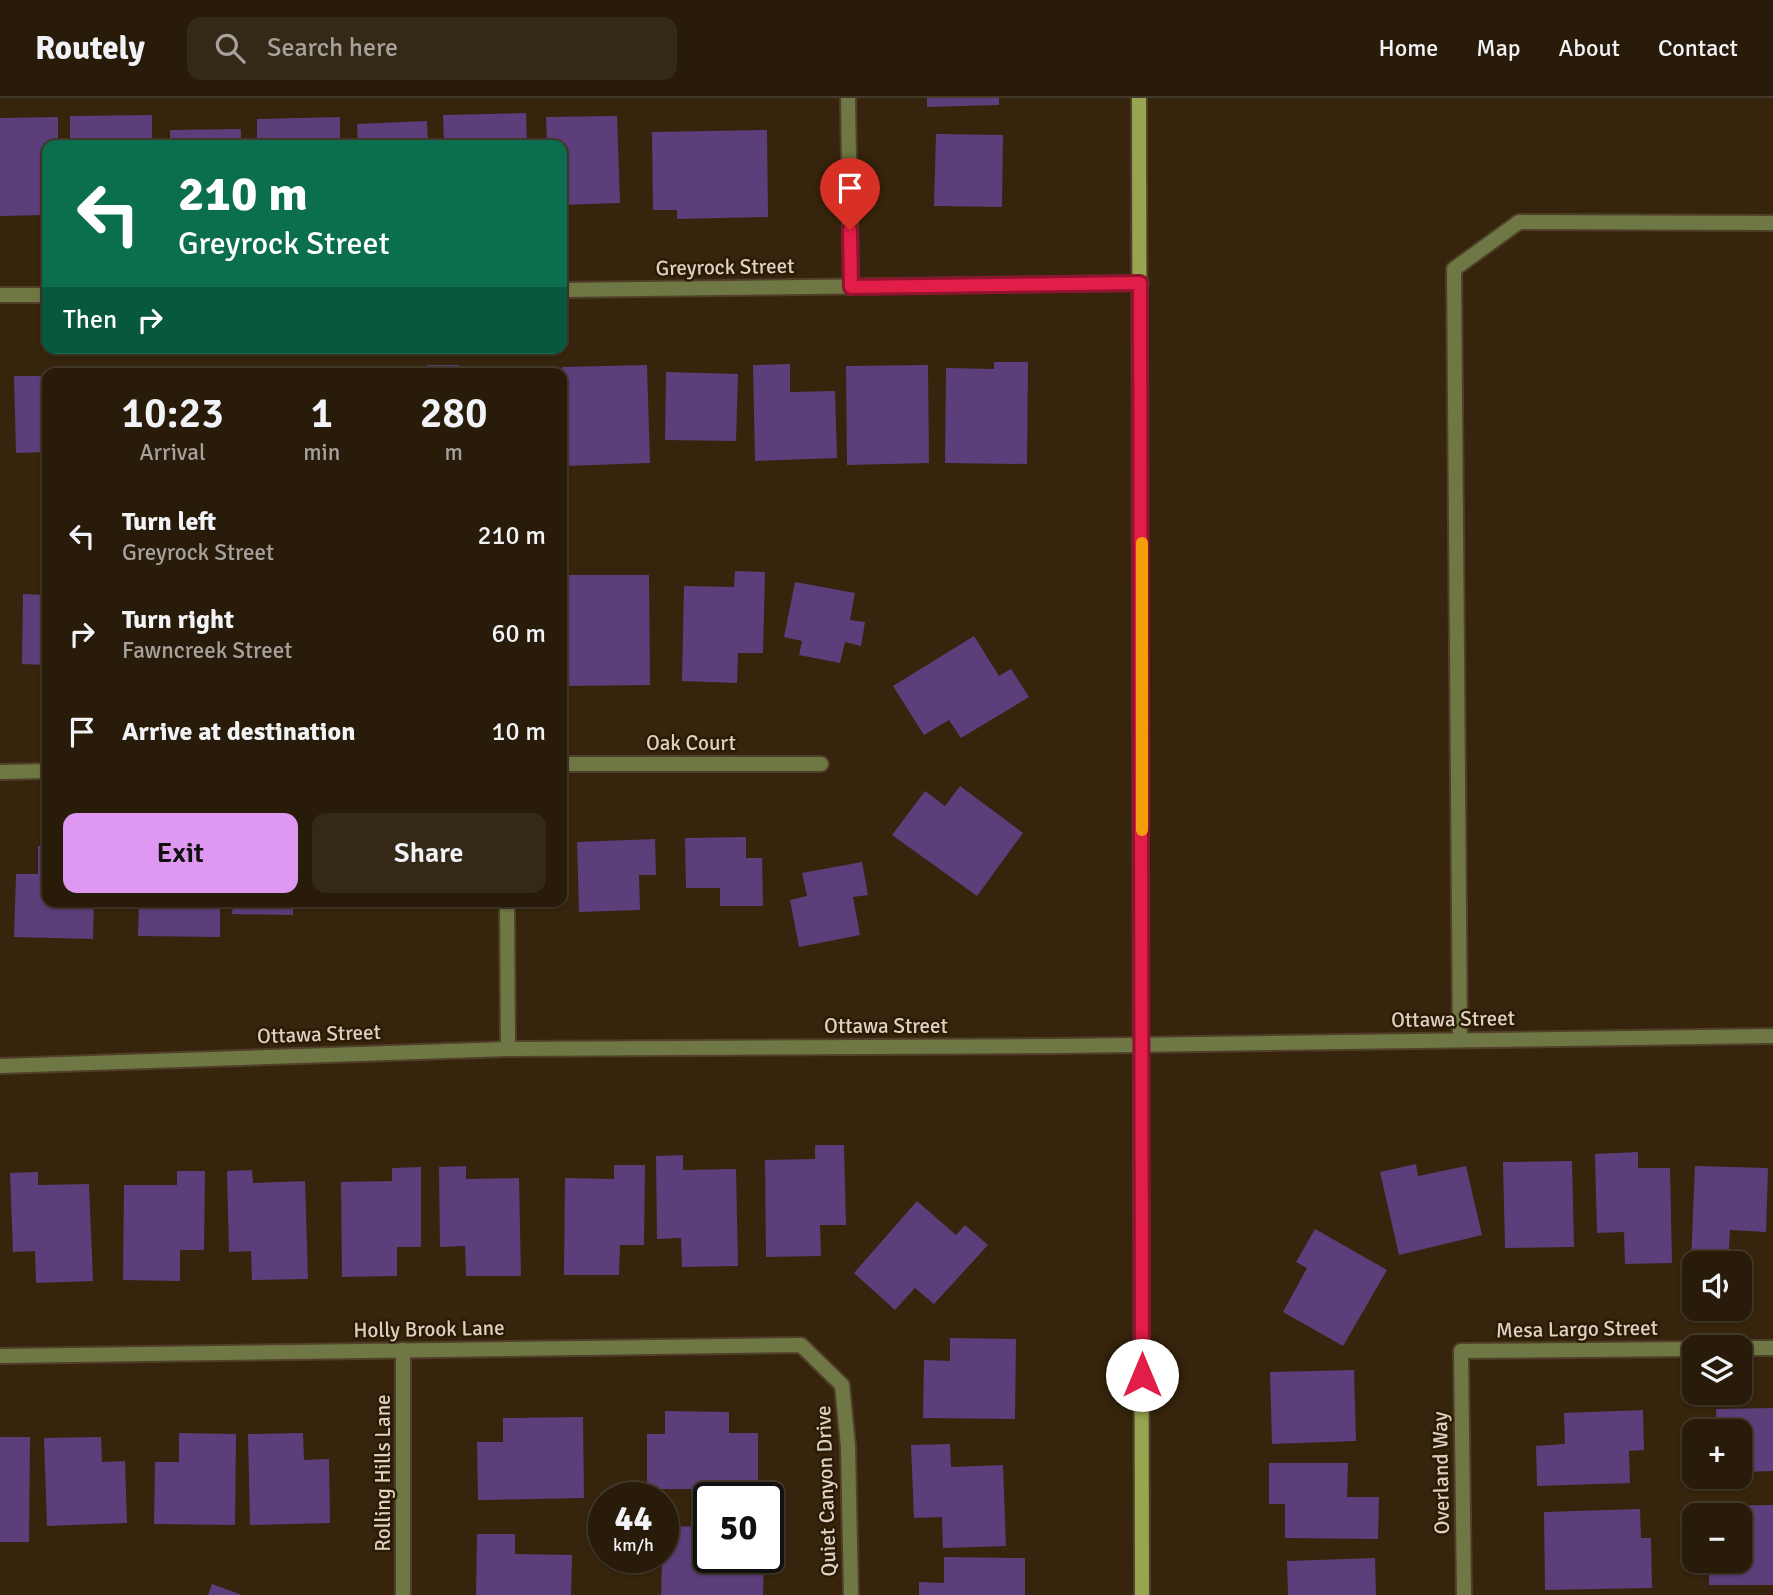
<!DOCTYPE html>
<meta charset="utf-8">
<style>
:root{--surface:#281b09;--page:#342817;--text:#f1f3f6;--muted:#a5a19c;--line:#44392a;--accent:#df98f1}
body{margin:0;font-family:Signika,sans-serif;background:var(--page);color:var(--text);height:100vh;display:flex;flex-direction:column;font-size:26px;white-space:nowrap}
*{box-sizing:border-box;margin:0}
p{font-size:23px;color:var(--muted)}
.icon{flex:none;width:38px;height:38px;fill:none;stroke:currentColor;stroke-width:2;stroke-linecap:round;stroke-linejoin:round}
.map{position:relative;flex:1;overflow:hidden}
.drawer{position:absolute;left:42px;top:270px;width:525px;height:539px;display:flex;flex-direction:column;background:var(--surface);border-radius:14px;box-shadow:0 2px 5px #0004,0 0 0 2px var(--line)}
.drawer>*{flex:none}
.top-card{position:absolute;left:42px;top:42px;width:525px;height:214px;border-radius:14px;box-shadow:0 2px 5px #0004,0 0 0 2px var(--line);background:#0b6e4f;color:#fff;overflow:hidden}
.tools{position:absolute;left:1682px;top:1153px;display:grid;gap:14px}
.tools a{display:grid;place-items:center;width:70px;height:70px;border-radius:14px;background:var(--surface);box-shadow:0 2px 5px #0004,0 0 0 2px var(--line);font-size:35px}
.speed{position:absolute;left:588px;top:1384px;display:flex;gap:14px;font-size:35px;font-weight:700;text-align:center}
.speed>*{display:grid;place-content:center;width:91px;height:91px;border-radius:50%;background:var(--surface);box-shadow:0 2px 5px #0004,0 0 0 2px var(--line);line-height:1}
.speed small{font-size:18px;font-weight:400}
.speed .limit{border:4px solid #111;border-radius:10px;background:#fff;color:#111}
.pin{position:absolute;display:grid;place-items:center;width:60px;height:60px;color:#fff;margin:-72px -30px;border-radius:50% 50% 50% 0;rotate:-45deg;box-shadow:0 0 7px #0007}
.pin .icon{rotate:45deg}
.me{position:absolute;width:77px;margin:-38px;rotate:0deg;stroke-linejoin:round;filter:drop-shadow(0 0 5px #0008)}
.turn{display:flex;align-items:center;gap:24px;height:147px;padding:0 21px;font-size:32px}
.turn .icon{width:91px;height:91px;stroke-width:2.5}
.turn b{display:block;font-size:49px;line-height:60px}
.then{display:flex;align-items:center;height:66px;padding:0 21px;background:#0003;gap:14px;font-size:26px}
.eta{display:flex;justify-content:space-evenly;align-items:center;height:119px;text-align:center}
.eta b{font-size:42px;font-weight:600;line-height:49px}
.button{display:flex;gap:14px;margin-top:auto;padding:14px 21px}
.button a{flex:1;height:80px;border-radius:14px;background:var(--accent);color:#111;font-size:28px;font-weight:600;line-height:80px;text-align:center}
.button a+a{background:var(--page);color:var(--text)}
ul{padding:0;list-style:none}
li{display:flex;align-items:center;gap:21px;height:98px;padding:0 21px}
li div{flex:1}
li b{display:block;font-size:26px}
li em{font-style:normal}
header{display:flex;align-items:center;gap:42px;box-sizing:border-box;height:98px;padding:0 35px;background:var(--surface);border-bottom:2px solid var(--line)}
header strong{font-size:33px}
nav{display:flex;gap:38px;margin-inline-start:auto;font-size:24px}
.search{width:490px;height:63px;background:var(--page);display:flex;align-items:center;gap:18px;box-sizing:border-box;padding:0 24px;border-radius:14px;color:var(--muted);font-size:26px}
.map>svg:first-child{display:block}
.building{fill:#5c3e7b}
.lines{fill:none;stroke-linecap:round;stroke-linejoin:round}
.lane-casing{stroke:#514029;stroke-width:18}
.street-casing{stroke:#514029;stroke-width:18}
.secondary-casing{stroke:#514029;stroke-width:18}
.lane{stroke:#6f7744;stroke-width:14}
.street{stroke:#6f7744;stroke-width:14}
.secondary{stroke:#97a450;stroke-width:14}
.route-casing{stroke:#92132f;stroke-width:18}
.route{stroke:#e11d48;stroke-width:12}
.slow{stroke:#f59e0b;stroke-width:12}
.labels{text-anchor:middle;stroke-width:5;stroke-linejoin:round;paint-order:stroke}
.street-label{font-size:21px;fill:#dcd1c3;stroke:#2c1a03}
</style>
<header>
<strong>Routely</strong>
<div class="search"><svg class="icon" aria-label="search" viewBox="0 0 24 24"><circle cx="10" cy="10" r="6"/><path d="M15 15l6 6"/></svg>Search here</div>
<nav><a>Home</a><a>Map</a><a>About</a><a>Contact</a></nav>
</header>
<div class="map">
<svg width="1773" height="1497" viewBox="0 0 1773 1497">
<rect width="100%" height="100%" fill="#36240c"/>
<g class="building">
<polygon points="927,0 999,0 999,7 927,9"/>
<polygon points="526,15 527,47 444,47 443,17"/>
<polygon points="152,17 152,47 70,47 70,18"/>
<polygon points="617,18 620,105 562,107 562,47 547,47 546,19"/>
<polygon points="58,19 58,47 47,47 47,117 0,118 0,20"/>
<polygon points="340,19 340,47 257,47 257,21"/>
<polygon points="427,23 428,47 358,47 357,26"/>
<polygon points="241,31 241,47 170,47 170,32"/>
<polygon points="767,32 768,119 677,121 677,112 653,112 652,34"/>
<polygon points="936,36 1003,37 1002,109 934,108"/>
<polygon points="994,264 1028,264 1027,366 945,365 946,270 994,271"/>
<polygon points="790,266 790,294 835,293 837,360 755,363 753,267"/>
<polygon points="427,267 459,267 460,275 392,275 392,272 427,272"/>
<polygon points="647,267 650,365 566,368 562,269"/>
<polygon points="928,267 929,365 847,367 846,268"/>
<polygon points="554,269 554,275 501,275 501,270"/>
<polygon points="666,274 738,276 736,343 665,342"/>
<polygon points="14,278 47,278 47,354 16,355"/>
<polygon points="735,473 765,474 763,555 738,555 737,585 682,583 684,488 734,489"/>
<polygon points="563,477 649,477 650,587 564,588"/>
<polygon points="795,484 855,495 850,522 865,524 861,548 845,544 840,565 799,557 802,543 784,539"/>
<polygon points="23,496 47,497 47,567 22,566"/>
<polygon points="974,538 999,578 1011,571 1029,599 961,640 949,622 924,637 893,588"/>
<polygon points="960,688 1023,735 977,798 892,737 925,693 945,708"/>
<polygon points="746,739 746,760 762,760 763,808 720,808 720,790 686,790 685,740"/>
<polygon points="655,741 656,777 639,777 640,812 579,814 577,744"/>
<polygon points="38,748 47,748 47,803 94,803 93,841 14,839 16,776 38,776"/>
<polygon points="862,764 868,797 853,799 860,837 799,849 790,802 807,798 802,775"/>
<polygon points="139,803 220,803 220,839 138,838"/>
<polygon points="233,803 293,803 293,817 232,816"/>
<polygon points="815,1047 844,1047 846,1127 820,1127 821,1158 766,1159 765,1062 815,1061"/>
<polygon points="1638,1054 1638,1070 1670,1070 1672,1165 1625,1166 1624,1134 1597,1135 1595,1056"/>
<polygon points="683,1057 683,1072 736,1071 738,1168 682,1169 681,1140 657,1141 656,1058"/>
<polygon points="1572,1063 1574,1149 1505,1150 1503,1064"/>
<polygon points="1416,1066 1418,1078 1466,1068 1482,1137 1399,1157 1380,1074"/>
<polygon points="614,1067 645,1067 644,1147 620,1147 619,1177 564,1177 565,1080 614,1081"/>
<polygon points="466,1068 466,1081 519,1080 521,1178 466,1178 465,1148 440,1149 439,1069"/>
<polygon points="1695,1068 1768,1070 1766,1134 1730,1132 1728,1166 1691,1164"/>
<polygon points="421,1069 421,1149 397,1149 397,1178 342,1179 341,1084 392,1083 392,1070"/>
<polygon points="252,1072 253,1085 305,1083 308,1181 252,1182 251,1153 229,1154 227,1073"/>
<polygon points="177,1073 205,1073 204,1152 180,1152 180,1183 123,1182 124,1087 177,1087"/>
<polygon points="38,1074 38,1087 89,1086 93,1183 36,1185 35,1153 13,1154 10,1075"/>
<polygon points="917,1103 956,1137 965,1127 988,1147 934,1206 915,1190 895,1212 854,1175"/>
<polygon points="1315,1131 1387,1172 1343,1248 1283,1214 1307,1170 1296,1164"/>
<polygon points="950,1240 1016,1241 1015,1321 923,1320 924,1262 950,1263"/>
<polygon points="1354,1272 1356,1343 1272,1346 1270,1274"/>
<polygon points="1773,1310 1773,1373 1740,1374 1740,1334 1717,1334 1716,1311"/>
<polygon points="1643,1312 1644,1352 1629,1353 1630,1385 1537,1388 1536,1348 1565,1346 1564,1315"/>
<polygon points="665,1313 729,1314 729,1335 758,1335 758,1391 647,1391 647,1336 665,1336"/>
<polygon points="583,1319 584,1400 478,1402 477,1344 503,1344 503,1320"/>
<polygon points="179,1335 236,1336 235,1427 154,1426 155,1364 179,1364"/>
<polygon points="303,1335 304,1362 329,1361 330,1425 250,1427 248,1336"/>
<polygon points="0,1339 30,1339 29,1444 0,1444"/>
<polygon points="101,1339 102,1364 125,1363 127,1425 47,1428 44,1340"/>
<polygon points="950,1346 951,1369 1003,1367 1006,1448 943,1450 942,1419 914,1420 911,1347"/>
<polygon points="1269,1365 1348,1365 1347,1399 1379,1399 1378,1441 1285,1440 1285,1406 1269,1406"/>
<polygon points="1773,1407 1773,1487 1709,1487 1709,1463 1740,1463 1740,1418 1694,1418 1694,1408"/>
<polygon points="1640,1411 1641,1440 1651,1440 1652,1490 1545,1492 1544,1414"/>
<polygon points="663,1428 709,1429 709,1460 764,1460 763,1497 661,1497"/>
<polygon points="477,1436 515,1436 515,1456 572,1457 571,1497 476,1497"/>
<polygon points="944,1459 1025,1460 1025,1497 919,1497 919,1484 944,1485"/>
<polygon points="1375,1460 1376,1497 1288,1497 1287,1463"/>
<polygon points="212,1486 242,1497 208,1497"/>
</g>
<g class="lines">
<defs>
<polyline id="lane" points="1460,942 1454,171 1519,124 1773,125"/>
<g id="street">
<polyline points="848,0 851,189"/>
<polyline points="562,192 1141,185"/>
<polyline points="0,197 47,197"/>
<polyline points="562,666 821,666"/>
<polyline points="0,674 47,673"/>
<polyline points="507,803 508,951"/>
<polyline points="0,968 508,951 1060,948 1773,938"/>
<polyline points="1740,1250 1773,1250"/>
<polyline points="0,1258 801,1247 842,1287 848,1348 851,1497"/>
<polyline points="403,1497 403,1252"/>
<polyline points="1464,1497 1461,1253 1694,1251"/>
</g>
<polyline id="secondary" points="1139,0 1142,1497"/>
</defs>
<use href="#lane" class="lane-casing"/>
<use href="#street" class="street-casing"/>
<use href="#secondary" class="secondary-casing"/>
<use href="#lane" class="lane"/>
<use href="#street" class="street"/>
<use href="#secondary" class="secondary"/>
</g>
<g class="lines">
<defs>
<polyline id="route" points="850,132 851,189 1140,185 1142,1277"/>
</defs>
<use href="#route" class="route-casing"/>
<use href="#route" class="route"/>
<polyline class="slow" points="1142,445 1142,732"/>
</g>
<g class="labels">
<g class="street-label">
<text transform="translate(725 169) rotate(-1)" y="7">Greyrock Street</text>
<text x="691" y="652">Oak Court</text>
<text transform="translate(1453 921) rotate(-1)" y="7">Ottawa Street</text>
<text x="886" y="935">Ottawa Street</text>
<text transform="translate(319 936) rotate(-2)" y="7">Ottawa Street</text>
<text transform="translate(429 1231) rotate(-1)" y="7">Holly Brook Lane</text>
<text transform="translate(1577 1231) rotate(-1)" y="7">Mesa Largo Street</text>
<text transform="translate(383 1375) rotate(-90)" y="7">Rolling Hills Lane</text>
<text transform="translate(1441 1375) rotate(-91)" y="7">Overland Way</text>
<text transform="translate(826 1393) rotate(-92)" y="7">Quiet Canyon Drive</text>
</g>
</g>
</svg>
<div class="tools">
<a><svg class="icon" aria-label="sound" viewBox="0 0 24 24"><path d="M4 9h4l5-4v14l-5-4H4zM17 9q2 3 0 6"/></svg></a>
<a><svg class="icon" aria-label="layers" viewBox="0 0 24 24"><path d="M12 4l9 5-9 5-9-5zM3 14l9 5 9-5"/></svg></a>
<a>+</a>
<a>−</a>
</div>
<div class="speed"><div>44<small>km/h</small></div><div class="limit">50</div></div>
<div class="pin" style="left:850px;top:132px;background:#d93025"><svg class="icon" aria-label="arrive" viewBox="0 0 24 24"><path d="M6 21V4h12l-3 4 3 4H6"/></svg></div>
<svg class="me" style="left:1142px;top:1277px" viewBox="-20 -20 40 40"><circle r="19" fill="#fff"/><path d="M0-13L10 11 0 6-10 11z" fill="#e11d48"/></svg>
<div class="top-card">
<div class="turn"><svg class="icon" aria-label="left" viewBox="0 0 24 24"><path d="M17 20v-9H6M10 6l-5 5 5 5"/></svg><div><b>210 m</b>Greyrock Street</div></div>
<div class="then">Then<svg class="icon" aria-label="right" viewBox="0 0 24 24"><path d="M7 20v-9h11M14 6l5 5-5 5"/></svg></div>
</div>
<section class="drawer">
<div class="eta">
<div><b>10:23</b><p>Arrival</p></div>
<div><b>1</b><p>min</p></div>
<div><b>280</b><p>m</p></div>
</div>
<ul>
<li><svg class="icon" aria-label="left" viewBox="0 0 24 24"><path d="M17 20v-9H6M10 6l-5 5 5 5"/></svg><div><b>Turn left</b><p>Greyrock Street</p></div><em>210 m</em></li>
<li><svg class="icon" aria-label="right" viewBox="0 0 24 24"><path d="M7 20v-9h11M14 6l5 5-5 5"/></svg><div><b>Turn right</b><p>Fawncreek Street</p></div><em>60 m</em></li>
<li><svg class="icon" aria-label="arrive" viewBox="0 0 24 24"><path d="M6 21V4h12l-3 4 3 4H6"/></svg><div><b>Arrive at destination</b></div><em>10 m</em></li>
</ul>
<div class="button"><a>Exit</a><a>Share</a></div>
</section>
</div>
